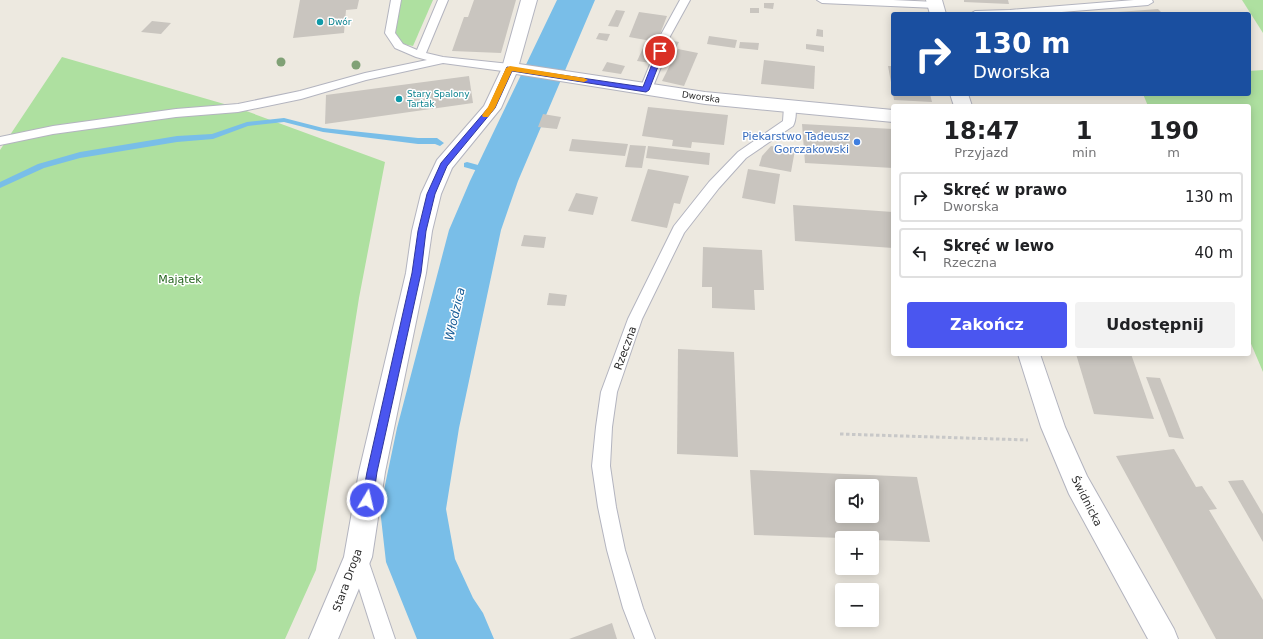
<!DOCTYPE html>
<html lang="pl">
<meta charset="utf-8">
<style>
:root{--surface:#fff;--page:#f2f2f2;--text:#202124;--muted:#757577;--line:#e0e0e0;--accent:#4a56f0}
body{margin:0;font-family:"DejaVu Sans",sans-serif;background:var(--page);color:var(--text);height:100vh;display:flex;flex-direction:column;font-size:15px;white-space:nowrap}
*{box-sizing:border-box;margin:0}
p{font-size:13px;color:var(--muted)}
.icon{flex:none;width:22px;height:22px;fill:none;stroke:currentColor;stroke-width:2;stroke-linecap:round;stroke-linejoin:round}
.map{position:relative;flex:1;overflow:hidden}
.details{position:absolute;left:891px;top:104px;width:360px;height:252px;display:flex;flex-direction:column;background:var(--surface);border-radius:4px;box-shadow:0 2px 10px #0003}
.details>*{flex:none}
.banner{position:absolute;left:891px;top:12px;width:360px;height:84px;border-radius:4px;box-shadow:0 2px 10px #0003;background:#1a4fa0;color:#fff;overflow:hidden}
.fabs{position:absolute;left:835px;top:479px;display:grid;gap:8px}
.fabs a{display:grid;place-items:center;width:44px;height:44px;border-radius:4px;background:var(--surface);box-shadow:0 2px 10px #0003;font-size:20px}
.pin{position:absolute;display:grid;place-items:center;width:34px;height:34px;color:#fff;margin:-17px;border:2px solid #fff;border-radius:50%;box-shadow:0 1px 4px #0007}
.me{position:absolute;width:44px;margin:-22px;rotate:9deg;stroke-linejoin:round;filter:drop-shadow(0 0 3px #0008)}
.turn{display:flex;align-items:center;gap:14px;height:84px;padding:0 16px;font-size:18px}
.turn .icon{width:52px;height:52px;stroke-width:2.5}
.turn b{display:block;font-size:28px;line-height:34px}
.eta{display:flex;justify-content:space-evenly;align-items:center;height:68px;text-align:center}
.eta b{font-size:24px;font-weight:600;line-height:28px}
.cta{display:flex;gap:8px;margin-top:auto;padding:8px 16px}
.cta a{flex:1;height:46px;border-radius:4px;background:var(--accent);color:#fff;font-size:16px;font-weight:600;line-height:46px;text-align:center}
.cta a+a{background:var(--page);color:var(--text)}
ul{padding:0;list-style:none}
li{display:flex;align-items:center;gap:12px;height:50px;margin:0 8px 6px;padding:0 8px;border:2px solid var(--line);border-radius:4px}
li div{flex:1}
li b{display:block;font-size:15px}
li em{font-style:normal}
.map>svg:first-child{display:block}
.green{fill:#aee0a0}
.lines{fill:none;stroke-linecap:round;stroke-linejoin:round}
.stream{fill:#79bee8;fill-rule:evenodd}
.river{fill:#79bee8;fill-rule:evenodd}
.building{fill:#c9c5bf;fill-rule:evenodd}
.service-casing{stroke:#b3b4bf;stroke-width:2}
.minor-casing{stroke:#b3b4bf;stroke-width:2}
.tertiary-casing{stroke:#b3b4bf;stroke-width:2}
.path{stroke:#c8c8c8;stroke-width:3;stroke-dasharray:3.5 2.5;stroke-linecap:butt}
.service{fill:#fff;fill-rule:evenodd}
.minor{fill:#fff;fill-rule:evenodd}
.tertiary{fill:#fff;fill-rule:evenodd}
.tree{fill:#80a176}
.route{fill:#4a56f0;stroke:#30389c}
.slow{fill:#f59e0b}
.culture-dot{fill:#0f9aa8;stroke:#fff;stroke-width:1.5}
.shop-dot{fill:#3f7fe0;stroke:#fff;stroke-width:1.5}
.labels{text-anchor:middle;stroke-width:3;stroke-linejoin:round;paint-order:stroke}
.far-culture-label{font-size:9px;fill:#0d838f;stroke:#fff;text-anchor:start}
.far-street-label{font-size:9px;fill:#2c2c2c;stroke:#fff}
.shop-label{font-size:11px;fill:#366cbe;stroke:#fff;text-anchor:end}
.park-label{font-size:11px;fill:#26661f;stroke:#fff}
.street-label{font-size:11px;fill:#2c2c2c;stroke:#fff}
.water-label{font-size:12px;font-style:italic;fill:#165c97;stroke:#fff}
</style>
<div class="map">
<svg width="1263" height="639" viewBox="0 0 1263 639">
<rect width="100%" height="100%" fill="#ede9e0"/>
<g class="green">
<polygon points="396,0 433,0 413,46 397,43 390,33"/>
<polygon points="1242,0 1263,0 1263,33"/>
<polygon points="62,57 238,108 385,162 359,298 316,570 285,639 0,639 0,150"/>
<polygon points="1263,70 1263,372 1249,339 1249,106 1148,106 1143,94 1249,94 1249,71"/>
</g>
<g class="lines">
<g class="stream">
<polygon points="284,118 323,128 418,138 437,138 444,143 440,146 435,144 418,144 323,132 284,122 248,126 213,139 177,142 80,158 44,168 0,188 0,182 38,164 80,152 177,136 212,134 247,122"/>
<polygon points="467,162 500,171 501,173 497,176 464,167 464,163"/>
</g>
<polygon class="river" points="557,0 595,0 518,181 501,230 459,428 446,509 455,559 473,598 483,613 494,639 417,639 386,562 380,509 397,428 449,230 470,181"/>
</g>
<g class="building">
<polygon points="300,0 359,0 357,9 346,10 344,33 293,38"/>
<polygon points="474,0 516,0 501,53 452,51 464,17 468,17"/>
<polygon points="964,0 1008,0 1009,4 964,2"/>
<polygon points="764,3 774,3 773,9 764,8"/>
<rect x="750" y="8" width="9" height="5"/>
<polygon points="1158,9 1163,14 1119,14 1118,12"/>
<polygon points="616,10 625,11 618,27 608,26"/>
<polygon points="639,12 667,16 657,42 629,37"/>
<polygon points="152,21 171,23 161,34 141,32"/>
<polygon points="817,29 823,30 823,37 816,36"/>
<polygon points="599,33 610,34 607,41 596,39"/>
<polygon points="709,36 737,40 735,48 707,44"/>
<polygon points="667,40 679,42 671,57 660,55"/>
<polygon points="740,42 759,43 758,50 739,48"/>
<polygon points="806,44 824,46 824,52 806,49"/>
<polygon points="643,48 656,50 651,63 637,61"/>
<polygon points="678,49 698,53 684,86 662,81"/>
<polygon points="764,60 815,66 814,89 761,84"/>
<polygon points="607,62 625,66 621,74 602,71"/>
<polygon points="888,66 893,66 893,88 892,88"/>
<polygon points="469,76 473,103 325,124 326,95"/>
<polygon points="893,94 930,94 932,102 894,100"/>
<polygon points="648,107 728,115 724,145 692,142 691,148 672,146 673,140 642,136"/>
<polygon points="543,114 561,117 557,129 538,127"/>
<polygon points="802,124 893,129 893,168 805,163"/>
<polygon points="572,139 628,144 625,156 569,151"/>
<polygon points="630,145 646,146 642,168 625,167"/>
<polygon points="648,146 710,153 709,165 646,158"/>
<polygon points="771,146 795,150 791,172 759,166 762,156"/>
<polygon points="648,169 689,176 680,204 674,203 667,228 631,221"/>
<polygon points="748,169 780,174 775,204 742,198"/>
<polygon points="576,193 598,197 593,215 568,211"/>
<polygon points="793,205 893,212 893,248 795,241"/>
<polygon points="524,235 546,237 544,248 521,246"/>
<polygon points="703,247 762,250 764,290 754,290 755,310 712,308 712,287 702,287"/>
<polygon points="549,293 567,295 565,306 547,305"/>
<polygon points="678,349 734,352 738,457 677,454"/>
<polygon points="1076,354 1131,354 1154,419 1094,414"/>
<polygon points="1146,377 1160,378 1184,439 1169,437"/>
<polygon points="1174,449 1196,487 1202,486 1217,509 1209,510 1263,600 1263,639 1216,639 1116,456"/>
<path d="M 750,470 L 917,477 L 930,542 L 872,540 L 872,538 L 842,538 L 754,535 ZM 842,486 L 872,486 L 872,516 L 842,516 Z"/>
<polygon points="1243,480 1263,514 1263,542 1228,481"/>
<polygon points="612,623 617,639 569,639"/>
</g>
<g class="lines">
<defs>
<g id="service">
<polygon points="391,0 401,0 395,33 403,44 417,50 438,0 448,0 426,53 443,57 510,64 514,66 516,68 514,70 510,72 443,63 366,80 301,99 238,112 176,117 53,134 0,145 0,137 53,126 176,109 238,104 300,91 365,73 427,60 416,57 395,48 385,33"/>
<polygon points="680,0 690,0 668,40 663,62 652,89 650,92 642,92 640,89 651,62 658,40"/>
<polygon points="817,0 893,0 936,2 941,5 936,8 822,3"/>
<polygon points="1134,0 1152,0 1153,2 1148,5 1037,14 970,14 975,11 1010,10"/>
<path d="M 790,103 L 794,104 C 797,109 796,121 793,126 L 746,158 L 719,188 L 684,233 L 642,319 L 617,392 L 612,427 L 610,466 L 616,507 L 625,550 L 643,608 L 655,639 L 635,639 L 623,608 L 607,550 L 598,507 L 592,466 L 596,427 L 601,392 L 628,319 L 674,226 L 709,182 L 738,152 L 783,121 L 784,107 L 786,104 Z"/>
<polygon points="358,548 365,550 367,557 395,639 375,639 349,557 351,550"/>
</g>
<polygon id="minor" points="521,0 537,0 519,64 705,92 893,110 893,122 705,104 516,74 501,108 452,168 441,194 432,231 426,273 385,472 372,557 338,639 309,639 344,557 359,472 406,273 412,231 421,194 437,160 484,106 502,68"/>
<g id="tertiary">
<polygon points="926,0 942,0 946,14 930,14"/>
<polygon points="950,94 968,94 972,106 954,106"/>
<polygon points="1018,354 1040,354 1065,427 1087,476 1174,629 1178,639 1148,639 1069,494 1041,427"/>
</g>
</defs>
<use href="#service" class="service-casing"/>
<use href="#minor" class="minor-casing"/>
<use href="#tertiary" class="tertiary-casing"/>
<polyline class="path" points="840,434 1028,440"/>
<use href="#service" class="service"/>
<use href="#minor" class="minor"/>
<use href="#tertiary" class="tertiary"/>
</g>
<g class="tree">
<circle cx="281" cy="62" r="4.5"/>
<circle cx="356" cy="65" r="4.5"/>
</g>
<polygon class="route" points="658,49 664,51 649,90 646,92 512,71 495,108 447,166 435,194 426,231 421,273 377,472 373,500 371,504 367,506 364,504 362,500 367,472 412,273 418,231 427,194 441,163 489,107 507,67 643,87"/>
<polygon class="slow" points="510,66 584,78 588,80 584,82 512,71 495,108 488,117 483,117 482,115 488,107 506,68"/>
<g class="culture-dot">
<circle cx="320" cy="22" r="4"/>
<circle cx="399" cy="99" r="4"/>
</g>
<circle class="shop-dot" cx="857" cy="142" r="4"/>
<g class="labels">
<g class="far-culture-label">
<text x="328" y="25">Dwór</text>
<text x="407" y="97">Stary Spalony<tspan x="407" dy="10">Tartak</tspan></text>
</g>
<g class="far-street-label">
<text transform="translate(701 97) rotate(8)" y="3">Dworska</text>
</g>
<g class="shop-label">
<text x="849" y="140">Piekarstwo Tadeusz<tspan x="849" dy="13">Gorczakowski</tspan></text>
</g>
<g class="park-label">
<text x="180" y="283">Majątek</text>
</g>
<g class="street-label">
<text transform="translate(625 348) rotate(-70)" y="4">Rzeczna</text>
<text transform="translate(1087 501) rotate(63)" y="4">Świdnicka</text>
<text transform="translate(347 580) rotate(-70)" y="4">Stara Droga</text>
</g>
<g class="water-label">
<text transform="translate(455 314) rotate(-77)" y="4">Włodzica</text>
</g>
</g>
</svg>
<div class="fabs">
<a><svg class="icon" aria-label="sound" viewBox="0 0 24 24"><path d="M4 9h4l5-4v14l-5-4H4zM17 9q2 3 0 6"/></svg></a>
<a>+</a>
<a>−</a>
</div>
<div class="pin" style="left:660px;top:51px;background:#d93025"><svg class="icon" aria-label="arrive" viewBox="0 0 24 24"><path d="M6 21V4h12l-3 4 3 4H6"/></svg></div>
<svg class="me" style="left:367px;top:500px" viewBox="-20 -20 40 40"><circle r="17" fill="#4a56f0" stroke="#fff" stroke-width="3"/><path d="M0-11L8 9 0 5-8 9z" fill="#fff"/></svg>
<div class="banner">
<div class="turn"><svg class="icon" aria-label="right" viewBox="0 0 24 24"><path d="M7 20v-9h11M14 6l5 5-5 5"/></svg><div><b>130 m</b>Dworska</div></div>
</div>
<section class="details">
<div class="eta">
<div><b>18:47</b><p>Przyjazd</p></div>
<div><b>1</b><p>min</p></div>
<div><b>190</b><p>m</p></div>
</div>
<ul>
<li><svg class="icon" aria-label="right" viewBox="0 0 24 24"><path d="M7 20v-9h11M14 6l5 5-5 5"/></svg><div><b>Skręć w prawo</b><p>Dworska</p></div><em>130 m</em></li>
<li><svg class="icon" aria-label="left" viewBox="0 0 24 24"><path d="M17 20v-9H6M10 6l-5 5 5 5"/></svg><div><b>Skręć w lewo</b><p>Rzeczna</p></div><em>40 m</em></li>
</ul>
<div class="cta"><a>Zakończ</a><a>Udostępnij</a></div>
</section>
</div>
